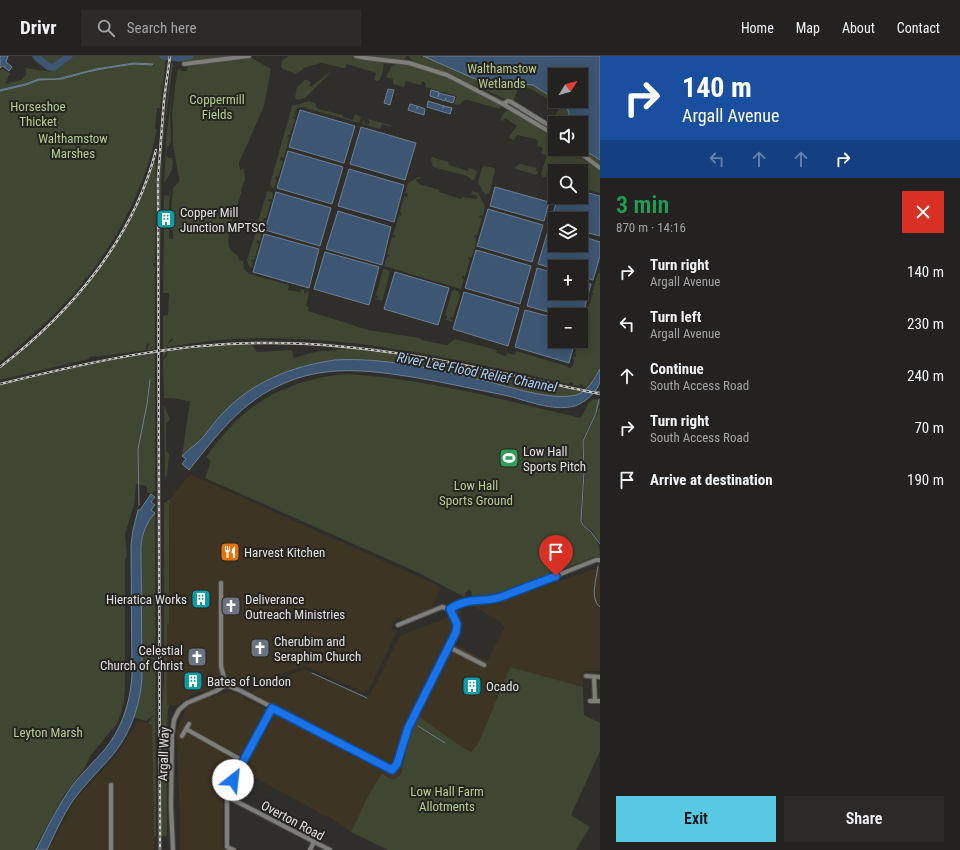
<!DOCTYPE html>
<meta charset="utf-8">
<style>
:root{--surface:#232220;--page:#2b2a29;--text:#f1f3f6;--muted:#a3a4a5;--line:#403f3e;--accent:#58c9e3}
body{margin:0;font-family:"Roboto Condensed",sans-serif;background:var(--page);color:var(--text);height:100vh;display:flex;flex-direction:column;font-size:15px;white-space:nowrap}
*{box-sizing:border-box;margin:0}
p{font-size:13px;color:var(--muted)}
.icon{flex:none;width:22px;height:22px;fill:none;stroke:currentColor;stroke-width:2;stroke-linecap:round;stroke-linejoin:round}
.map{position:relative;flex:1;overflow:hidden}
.drawer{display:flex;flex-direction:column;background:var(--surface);width:360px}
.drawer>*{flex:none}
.guide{background:#1a4fa0;color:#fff;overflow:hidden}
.needle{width:26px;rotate:53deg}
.fabs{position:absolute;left:548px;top:12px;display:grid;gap:8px}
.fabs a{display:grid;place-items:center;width:40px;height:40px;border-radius:0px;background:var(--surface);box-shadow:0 2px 10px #0003,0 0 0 1px var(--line);font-size:20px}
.pin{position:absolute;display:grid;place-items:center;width:34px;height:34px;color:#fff;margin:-41px -17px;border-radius:50% 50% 50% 0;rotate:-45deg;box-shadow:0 0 4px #0007}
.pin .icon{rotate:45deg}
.me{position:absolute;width:44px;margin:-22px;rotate:29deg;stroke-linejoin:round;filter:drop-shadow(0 0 3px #0008)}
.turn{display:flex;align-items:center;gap:14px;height:84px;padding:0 16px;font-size:18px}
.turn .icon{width:52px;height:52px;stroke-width:2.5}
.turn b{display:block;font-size:28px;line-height:34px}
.lanes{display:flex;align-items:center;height:38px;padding:0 16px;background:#0003;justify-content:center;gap:20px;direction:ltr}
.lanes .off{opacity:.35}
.round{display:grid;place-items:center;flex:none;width:42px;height:42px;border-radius:0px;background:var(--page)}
.summary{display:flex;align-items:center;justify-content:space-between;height:68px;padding:0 16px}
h1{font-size:24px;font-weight:600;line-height:30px;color:#1e9e55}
.action{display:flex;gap:8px;margin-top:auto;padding:8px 16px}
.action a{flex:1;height:46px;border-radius:0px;background:var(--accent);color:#111;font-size:16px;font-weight:600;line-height:46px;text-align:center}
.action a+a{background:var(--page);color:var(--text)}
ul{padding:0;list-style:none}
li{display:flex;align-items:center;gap:12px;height:52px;padding:0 16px}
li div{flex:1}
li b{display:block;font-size:15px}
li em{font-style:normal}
header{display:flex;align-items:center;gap:24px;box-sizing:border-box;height:56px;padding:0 20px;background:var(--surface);border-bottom:1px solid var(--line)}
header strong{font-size:19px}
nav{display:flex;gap:22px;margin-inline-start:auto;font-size:14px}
.search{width:280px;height:36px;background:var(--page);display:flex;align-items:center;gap:10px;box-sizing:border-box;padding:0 14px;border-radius:0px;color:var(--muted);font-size:15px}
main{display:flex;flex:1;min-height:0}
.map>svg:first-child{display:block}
.industrial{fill:#3d3424}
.green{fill:#3f4732;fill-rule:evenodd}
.water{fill:#3d5673;stroke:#6e8093}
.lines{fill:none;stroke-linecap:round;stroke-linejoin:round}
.stream{stroke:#6e8093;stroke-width:1}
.river{stroke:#3d5673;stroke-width:7}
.street-casing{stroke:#4c4b47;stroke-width:6}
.street{stroke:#7f7f79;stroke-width:4}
.rail-casing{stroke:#c6c6c3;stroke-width:2.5}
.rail{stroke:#252420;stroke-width:1;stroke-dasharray:3;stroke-linecap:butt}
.route-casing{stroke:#114b97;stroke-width:10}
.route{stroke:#1a73e8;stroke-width:7}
.labels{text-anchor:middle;stroke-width:4;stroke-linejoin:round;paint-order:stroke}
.park-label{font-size:13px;fill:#b6ce90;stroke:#252420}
.poi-label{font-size:13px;fill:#e1e1de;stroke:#252420;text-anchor:start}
.street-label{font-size:13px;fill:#e1e1de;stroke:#252420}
.water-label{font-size:14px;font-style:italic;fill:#a9ccf6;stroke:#252420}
</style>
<header>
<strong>Drivr</strong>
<div class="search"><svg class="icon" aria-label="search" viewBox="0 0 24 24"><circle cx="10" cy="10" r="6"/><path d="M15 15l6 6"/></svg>Search here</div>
<nav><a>Home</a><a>Map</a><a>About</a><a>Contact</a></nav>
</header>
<main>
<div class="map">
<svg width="600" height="794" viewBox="0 0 600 794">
<rect width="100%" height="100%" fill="#2f2e2a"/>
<g class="industrial">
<polygon points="190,418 441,531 431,552 404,564 398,561 394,564 391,573 397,575 369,634 364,636 304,610 240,632 229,622 220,623 218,627 211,633 192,639 177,649 167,649 167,567 169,567 170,528 169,449 171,441"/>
<polygon points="600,511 600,615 584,615 583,631 510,611 478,688 471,696 459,689 411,673 401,718 397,722 393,724 388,723 382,717 367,742 351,776 327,760 326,761 295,743 242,715 271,661 274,658 277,658 384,714 385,711 251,637 264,630 304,613 369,641 400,580 446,562 459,552 463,570 455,585 456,589 487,605 505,571 501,568 501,566 473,550 472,546 499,546"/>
<polygon points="230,635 267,653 223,735 223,792 226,794 180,794 180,760 176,675 187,651 197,646"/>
<polygon points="137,664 152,668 154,794 48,794 76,743 114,702 132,675"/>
</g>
<g class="green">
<path d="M 31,0 L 234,0 L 185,6 L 166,4 L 160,52 L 157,52 L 155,73 L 157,73 C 146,129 121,177 87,222 L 86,221 L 83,225 L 84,226 C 59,256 30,282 0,306 L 0,14 L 3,13 L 11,18 L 8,20 L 8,22 L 5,28 L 21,24 L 27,18 L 25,12 L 52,16 L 38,8 Z"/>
<polygon points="288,0 407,0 403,4 378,2 378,6 384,7 383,15 380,24 377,25 374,24 376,17 347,8 345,12 340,12 340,11 321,7 303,12 302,14 293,19 294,17 283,13 281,11 282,5"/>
<path d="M 408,0 L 600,0 L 600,109 L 578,93 L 581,93 L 581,67 L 555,67 L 555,76 L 554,72 L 550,68 L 560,51 L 533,34 L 529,32 L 519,31 L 513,45 L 505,43 L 449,18 L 414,6 ZM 555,19 L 581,19 L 581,45 L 555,45 Z"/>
<path d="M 250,1 L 271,13 L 264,50 L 239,107 L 240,114 L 243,112 L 244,114 L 245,123 L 241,135 L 242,135 C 238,147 225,181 229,191 C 231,195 235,198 238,200 L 239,204 L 243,205 L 244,213 L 249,218 L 289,229 L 288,234 L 300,236 L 301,233 L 305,234 L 304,237 L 306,237 L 307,235 L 309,237 L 306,250 L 309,251 L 308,255 L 368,274 L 420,282 L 421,284 L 447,289 L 455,283 L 497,294 L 496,297 L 506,300 L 507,297 L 515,299 L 516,295 L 563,309 L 570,312 L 573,310 L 574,305 L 573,302 L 574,300 L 576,300 L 576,298 L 575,298 L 578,285 L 581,285 L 581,275 L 586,258 L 588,259 L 588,257 L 587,256 L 592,239 L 593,239 L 594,238 L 592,237 L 598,217 L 600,217 L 600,313 L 589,330 L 587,332 L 583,331 L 583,329 L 580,328 L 580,330 L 573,329 L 573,327 L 570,326 L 569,328 C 438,299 302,266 168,291 L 168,288 L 173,284 L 172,282 C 164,288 169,296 163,302 L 163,260 L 168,259 L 169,237 L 163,237 L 164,173 L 169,173 L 169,183 L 173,183 C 174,176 172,174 171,168 C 171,156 172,144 173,132 L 179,126 L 179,122 L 173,89 L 173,72 L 172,57 L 176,23 L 178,13 L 180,12 L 181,15 L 186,15 L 188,11 Z"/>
<polygon points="171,7 173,7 162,93 160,224 160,102"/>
<path d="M 397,8 C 434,13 466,30 498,47 L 501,51 L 500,53 L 468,44 L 464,44 L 459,49 L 454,48 L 457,40 L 425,31 L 426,28 L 423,25 L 420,29 L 406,25 L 404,31 L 393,28 L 393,23 L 386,21 L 391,11 Z"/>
<polygon points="330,17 305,42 297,44 295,42 297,31 305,24 308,24 311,27 309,29 311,31 327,18"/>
<path d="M 174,20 L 170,57 L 171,86 L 167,92 L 166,99 L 168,102 L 172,102 C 175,110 169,122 164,127 L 167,74 Z"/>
<polygon points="309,45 316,48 316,51 319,53 343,59 343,61 353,64 355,58 361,61 359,67 302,51 297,52 295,56 296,61 293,60 293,62 295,63 290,79 288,79 287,81 289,82 284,102 281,101 280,104 283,105 278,121 276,120 275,123 277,124 274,132 272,131 270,128 292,50"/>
<polygon points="506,55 511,55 555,83 555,93 569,93 600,116 600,137 581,132 581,115 561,115 562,112 549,108 549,111 550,112 549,116 547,115 546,121 543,121 541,118 546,102 546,99 541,97 543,92 537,90 538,86 536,83 517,79 514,84 508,82 517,70 505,62 503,65 500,63"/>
<polygon points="368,63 390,69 392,71 382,68 380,73 362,68 364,64 366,69 370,67"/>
<polygon points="432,101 448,106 449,109 468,115 469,112 475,114 477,117 474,124 472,124 467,120 433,111 431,104"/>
<path d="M 154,106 L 156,106 L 155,207 L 153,207 L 153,210 L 155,211 L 155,435 L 151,438 L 147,436 L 147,430 L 136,428 L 134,449 L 125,478 L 127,501 L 125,502 L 125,629 L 124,645 L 118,666 L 91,699 L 84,713 L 64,739 L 34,794 L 0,794 L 0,329 L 78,311 L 153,296 L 153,293 L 147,294 L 149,288 L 147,287 L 146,294 L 97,301 L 96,300 L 89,301 L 89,303 L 0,324 L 0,313 C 70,260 127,190 154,106 Z"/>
<polygon points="520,108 537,112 536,115 538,116 538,117 536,119 516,113 515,111"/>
<polygon points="484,110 494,112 495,114 489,138 487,137 486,139 483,136 478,126 482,112"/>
<polygon points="418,121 421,121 420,123 417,123 416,125 419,127 419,128 440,134 439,136 461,143 462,141 477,143 478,140 471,138 472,135 478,137 485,150 483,160 480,159 479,161 482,163 477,179 475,179 474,181 476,182 475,192 471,202 468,201 468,203 470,204 465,221 462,220 462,222 464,223 461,233 384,210 387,200 389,201 390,199 387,198 392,181 395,182 395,179 393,179 399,159 401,160 402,157 400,156 404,140 407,141 408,138 405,137 408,127"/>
<polygon points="169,134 170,134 169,154 164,154 164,139 169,140"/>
<polygon points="269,135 272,136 273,138 272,143 269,143 268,145 271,146 266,162 264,162 263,164 266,165 263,174 261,173 257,169 267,136"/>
<polygon points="259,176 262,177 260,185 257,184 257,187 259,188 254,204 252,203 251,206 253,206 252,212 249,210 247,204 255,179"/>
<polygon points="385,213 390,216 382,245 375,243 378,242 378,240 376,239 383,214"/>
<polygon points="454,234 458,235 460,239 453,262 451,261 450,263 453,264 452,266 444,263 447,262 447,260 445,259 452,235"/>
<path d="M 229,289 L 252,289 L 257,296 L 291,294 L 292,295 L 294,302 C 303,299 311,297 320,295 C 327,294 336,296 343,292 L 382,296 L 432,304 L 583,336 C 575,342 561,341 551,340 C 532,338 511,331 492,327 C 449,316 397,304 352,304 C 327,303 302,309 278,319 C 258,327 237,342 222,358 C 215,366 209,374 202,381 C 196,388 189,393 182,400 L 190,345 L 171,342 L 164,342 L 163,304 L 167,300 L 168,295 Z"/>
<path d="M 348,318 C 427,323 504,344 581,362 L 588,348 L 593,343 L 600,344 L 600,348 L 582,384 L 583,419 L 581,465 C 582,471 587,472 591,477 C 598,484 600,492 600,501 L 594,501 L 499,538 L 492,540 L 472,540 L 471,535 L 468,533 L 464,541 L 419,517 L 205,422 L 211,405 L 206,401 C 215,389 224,377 234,367 C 265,336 305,321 348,318 Z"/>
<polygon points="164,349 170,364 166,367 166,395 169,398 167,420 165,421"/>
<polygon points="599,352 600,352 600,487 592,475 584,469 582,462 585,415 583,385 596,359 599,357 597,356"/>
<polygon points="169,444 171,444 169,449 169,567 167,568 167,649 169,649 169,652 168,652 167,677 167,780 161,780 161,673 164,623 164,447"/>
<polygon points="155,457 156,781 154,781 152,669 148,667 153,660 146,665 134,661 141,632 142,486 146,470"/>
<polygon points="161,560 162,560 161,641"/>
<path d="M 510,611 L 583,631 L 584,659 L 600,667 L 600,695 L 571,759 L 590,771 L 576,794 L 388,794 L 351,776 L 367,742 L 382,717 C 389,724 394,726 401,718 L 411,673 L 418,660 L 459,689 L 471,696 L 478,688 Z"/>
</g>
<g class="water">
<polygon points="0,0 8,0 6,6 12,11 9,15 3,10 0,12"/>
<path d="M 423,0 L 600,0 L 600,104 L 581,92 L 581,67 L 570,67 C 569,54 569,52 558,45 L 581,45 L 581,19 L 555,19 L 555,43 L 533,29 L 475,23 Z"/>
<polygon points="134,7 153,8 152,9 134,8 107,12 87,16 62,23 39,24 26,29 0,35 0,34 25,28 39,23 57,23 96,13"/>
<polygon points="388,33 394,34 390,49 384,47"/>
<polygon points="431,34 439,36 438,41 439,37 455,41 453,47 446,45 446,42 445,45 430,40"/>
<polygon points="428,45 444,50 443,52 444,50 452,52 450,58 427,51"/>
<polygon points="410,48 417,50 417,53 418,50 425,53 424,59 408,54"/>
<polygon points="300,54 355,70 344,107 289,91"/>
<polygon points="361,71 416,87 405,124 350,108"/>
<polygon points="288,95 343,111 332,148 277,132"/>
<polygon points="349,113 404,129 394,166 338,150"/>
<polygon points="495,131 549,146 544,165 490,150"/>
<polygon points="581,135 600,140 600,180 581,175 581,163 555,163 555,168 550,167 558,141 581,141"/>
<polygon points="276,136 331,152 320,190 265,174"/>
<polygon points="488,153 543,169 532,206 477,190"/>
<polygon points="338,155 391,171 382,209 326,193"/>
<polygon points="549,171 555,173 555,189 581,189 581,180 600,186 600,200 593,224 581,220 581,211 555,211 555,213 538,208"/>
<polygon points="264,178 319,193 309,232 253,216"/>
<polygon points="476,194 531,210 520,248 465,232"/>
<polygon points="325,196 379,211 369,249 314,233"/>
<polygon points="537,212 555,217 555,237 581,237 581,225 591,228 581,265 581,259 559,259 527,250"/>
<polygon points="395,216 449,232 438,269 384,253"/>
<polygon points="464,236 519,252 508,290 453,273"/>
<polygon points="525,254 555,262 555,285 575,285 569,307 515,291"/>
<path d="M 335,304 C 383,301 439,314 486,325 C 510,331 552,345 576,339 C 588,336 594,323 600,313 C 600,317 600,321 600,325 C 599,335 584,347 575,350 C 552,356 526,344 504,339 C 473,333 443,326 412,321 C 374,315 336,310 298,322 C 246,339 221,374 189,414 L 182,408 L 186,403 L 182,400 C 189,393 197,388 203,381 C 210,373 215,365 223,357 C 252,326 292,310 335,304 Z"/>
<path d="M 151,438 L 155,441 L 151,446 L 155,449 L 151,454 L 155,457 C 146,467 142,478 141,491 L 142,621 C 140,651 130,679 110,702 C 98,716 85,728 74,743 C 63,759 55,777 47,794 L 35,794 L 36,794 C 47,772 58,750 72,730 C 82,717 94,706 105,693 C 122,672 130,647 132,620 L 131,489 L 133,474 L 138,454 L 140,454 Z"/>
</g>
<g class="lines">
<g class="stream">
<polyline points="595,335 600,336"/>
<polyline points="599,343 596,357 583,385 584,416 581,465 583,469 591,476 600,488"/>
<polyline points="139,449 138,393 147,348 150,324"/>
<path d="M 598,510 C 597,522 589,543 600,551"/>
<polyline points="312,617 367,642"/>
<polyline points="418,670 445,687"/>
</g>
<g class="river">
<polyline points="36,0 49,11 54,11 69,0"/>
<polyline points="163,0 179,2 190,0"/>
</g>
<defs>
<g id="street">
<polyline points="356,0 366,2 409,7 447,19 503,48 555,79"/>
<polyline points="184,8 249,0"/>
<polyline points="503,48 508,45 511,46 550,70 552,73 552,77"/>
<polyline points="575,93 600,112"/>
<polyline points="221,527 221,610 226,629"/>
<path d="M 450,553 C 467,541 488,545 507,539 L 596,504 L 600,504"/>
<polyline points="449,591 484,609"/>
<polyline points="586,620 600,621"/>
<polyline points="594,621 595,645"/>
<polyline points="226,629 241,635 392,714 397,708 408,672 456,576 457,568 450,553 442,551 398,569"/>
<polyline points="590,645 600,645"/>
<polyline points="186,673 243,705"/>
<polyline points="182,680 189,668"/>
<polyline points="226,740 330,794"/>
<polyline points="111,794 111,729"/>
<polyline points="173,794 171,750 172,680 174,664 179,654 187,647 216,635 226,629"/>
<polyline points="234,794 227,791 227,736 272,652"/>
<polyline points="310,794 314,786"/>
</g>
</defs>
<use href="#street" class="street-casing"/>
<use href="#street" class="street"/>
<defs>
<g id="rail">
<path d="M 0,311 C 71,257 134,182 156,94"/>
<path d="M 0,328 C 89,306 179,286 271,287 C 383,287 491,315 600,338"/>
<polyline points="160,794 158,123 164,44 170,0"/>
</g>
</defs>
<use href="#rail" class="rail-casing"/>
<use href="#rail" class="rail"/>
</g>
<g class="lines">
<defs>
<path id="route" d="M 233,724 L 272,652 L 392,714 L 397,708 L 408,672 L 456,576 L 457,568 L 450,553 C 467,541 483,547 501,541 L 556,520"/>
</defs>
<use href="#route" class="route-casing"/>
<use href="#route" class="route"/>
</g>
<defs>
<symbol id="building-square" viewBox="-11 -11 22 22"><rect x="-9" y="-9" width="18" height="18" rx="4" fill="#0f9aa8" stroke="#252420"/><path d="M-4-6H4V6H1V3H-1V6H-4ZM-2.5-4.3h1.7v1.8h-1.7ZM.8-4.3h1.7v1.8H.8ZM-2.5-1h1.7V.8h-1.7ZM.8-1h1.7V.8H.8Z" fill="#fff"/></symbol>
<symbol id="stadium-square" viewBox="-11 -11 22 22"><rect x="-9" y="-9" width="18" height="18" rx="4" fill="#2e9e5b" stroke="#252420"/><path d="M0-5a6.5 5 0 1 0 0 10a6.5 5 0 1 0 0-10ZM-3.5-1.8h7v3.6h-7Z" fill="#fff"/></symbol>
<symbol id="restaurant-square" viewBox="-11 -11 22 22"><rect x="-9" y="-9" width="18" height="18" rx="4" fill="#e8710a" stroke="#252420"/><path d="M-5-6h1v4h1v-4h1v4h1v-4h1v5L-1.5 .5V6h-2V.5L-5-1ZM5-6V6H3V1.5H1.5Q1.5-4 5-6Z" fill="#fff"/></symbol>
<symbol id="church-square" viewBox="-11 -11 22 22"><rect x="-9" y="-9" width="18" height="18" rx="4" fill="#6b7280" stroke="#252420"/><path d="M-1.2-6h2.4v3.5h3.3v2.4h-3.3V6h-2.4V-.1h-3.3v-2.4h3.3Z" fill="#fff"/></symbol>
</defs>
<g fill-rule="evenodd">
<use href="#building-square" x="155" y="152" width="22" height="22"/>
<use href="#stadium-square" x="498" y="391" width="22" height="22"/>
<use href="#restaurant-square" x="219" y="485" width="22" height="22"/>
<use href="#building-square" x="190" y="532" width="22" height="22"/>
<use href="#church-square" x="220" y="539" width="22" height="22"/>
<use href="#church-square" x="249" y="581" width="22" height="22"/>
<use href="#church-square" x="186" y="590" width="22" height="22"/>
<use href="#building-square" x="182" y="614" width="22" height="22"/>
<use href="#building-square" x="461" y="619" width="22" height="22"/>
</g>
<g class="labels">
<g class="park-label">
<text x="502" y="17">Walthamstow<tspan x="502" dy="15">Wetlands</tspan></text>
<text x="217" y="48">Coppermill<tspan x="217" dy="15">Fields</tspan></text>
<text x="38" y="55">Horseshoe<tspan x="38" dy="15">Thicket</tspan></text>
<text x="73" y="87">Walthamstow<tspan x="73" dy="15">Marshes</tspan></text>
<text x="476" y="434">Low Hall<tspan x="476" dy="15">Sports Ground</tspan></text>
<text x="48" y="681">Leyton Marsh</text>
<text x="447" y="740">Low Hall Farm<tspan x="447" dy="15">Allotments</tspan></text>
</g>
<g class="poi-label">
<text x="180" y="161">Copper Mill<tspan x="180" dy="15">Junction MPTSC</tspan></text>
<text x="523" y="400">Low Hall<tspan x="523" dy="15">Sports Pitch</tspan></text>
<text x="244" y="501">Harvest Kitchen</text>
<text x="187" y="548" text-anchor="end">Hieratica Works</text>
<text x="245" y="548">Deliverance<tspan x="245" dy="15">Outreach Ministries</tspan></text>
<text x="274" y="590">Cherubim and<tspan x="274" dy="15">Seraphim Church</tspan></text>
<text x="183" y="599" text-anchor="end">Celestial<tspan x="183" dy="15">Church of Christ</tspan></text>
<text x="207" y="630">Bates of London</text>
<text x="486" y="635">Ocado</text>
</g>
<g class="street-label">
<text transform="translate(163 698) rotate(-88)" y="5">Argall Way</text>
<text transform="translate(293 764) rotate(28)" y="5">Overton Road</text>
</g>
<g class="water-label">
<text transform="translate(477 316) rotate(11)" y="5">River Lee Flood Relief Channel</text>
</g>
</g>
</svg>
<div class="fabs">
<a><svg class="needle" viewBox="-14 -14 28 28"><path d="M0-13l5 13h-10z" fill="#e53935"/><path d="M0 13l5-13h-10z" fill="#a3a4a5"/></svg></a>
<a><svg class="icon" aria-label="sound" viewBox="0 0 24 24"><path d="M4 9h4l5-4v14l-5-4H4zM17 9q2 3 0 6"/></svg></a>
<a><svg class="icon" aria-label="search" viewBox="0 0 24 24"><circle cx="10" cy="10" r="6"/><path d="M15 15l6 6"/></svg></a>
<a><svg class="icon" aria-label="layers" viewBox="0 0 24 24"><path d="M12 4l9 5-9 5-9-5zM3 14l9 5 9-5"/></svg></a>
<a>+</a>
<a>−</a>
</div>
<div class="pin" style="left:556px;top:520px;background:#d93025"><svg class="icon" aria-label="arrive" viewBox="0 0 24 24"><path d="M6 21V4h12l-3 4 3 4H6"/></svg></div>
<svg class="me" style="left:233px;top:724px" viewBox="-20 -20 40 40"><circle r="19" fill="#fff"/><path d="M0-13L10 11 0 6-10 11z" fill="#1a73e8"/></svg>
</div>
<section class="drawer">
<div class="guide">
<div class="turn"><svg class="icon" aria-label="right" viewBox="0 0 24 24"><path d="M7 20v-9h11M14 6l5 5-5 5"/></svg><div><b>140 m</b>Argall Avenue</div></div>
<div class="lanes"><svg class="icon off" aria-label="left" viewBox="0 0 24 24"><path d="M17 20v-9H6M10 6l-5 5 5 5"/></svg><svg class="icon off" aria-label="ahead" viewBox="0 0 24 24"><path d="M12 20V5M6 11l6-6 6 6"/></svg><svg class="icon off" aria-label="ahead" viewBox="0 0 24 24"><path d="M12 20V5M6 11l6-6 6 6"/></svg><svg class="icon" aria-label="right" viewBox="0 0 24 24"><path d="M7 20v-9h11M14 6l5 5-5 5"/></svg></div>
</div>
<div class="summary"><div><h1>3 min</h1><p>870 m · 14:16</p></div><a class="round" style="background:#d93025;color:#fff"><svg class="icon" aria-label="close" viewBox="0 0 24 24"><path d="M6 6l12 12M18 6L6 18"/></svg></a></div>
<ul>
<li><svg class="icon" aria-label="right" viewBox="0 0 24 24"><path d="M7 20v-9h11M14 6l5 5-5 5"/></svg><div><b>Turn right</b><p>Argall Avenue</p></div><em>140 m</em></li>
<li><svg class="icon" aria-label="left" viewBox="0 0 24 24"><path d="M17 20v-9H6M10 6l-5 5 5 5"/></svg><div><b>Turn left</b><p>Argall Avenue</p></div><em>230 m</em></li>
<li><svg class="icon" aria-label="ahead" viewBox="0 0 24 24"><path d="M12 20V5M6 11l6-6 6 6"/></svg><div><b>Continue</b><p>South Access Road</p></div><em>240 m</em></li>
<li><svg class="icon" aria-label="right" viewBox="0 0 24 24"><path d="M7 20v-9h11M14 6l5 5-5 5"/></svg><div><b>Turn right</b><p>South Access Road</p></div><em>70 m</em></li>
<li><svg class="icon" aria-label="arrive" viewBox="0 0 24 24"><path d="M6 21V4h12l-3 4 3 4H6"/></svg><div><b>Arrive at destination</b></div><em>190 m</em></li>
</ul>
<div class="action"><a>Exit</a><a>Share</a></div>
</section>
</main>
